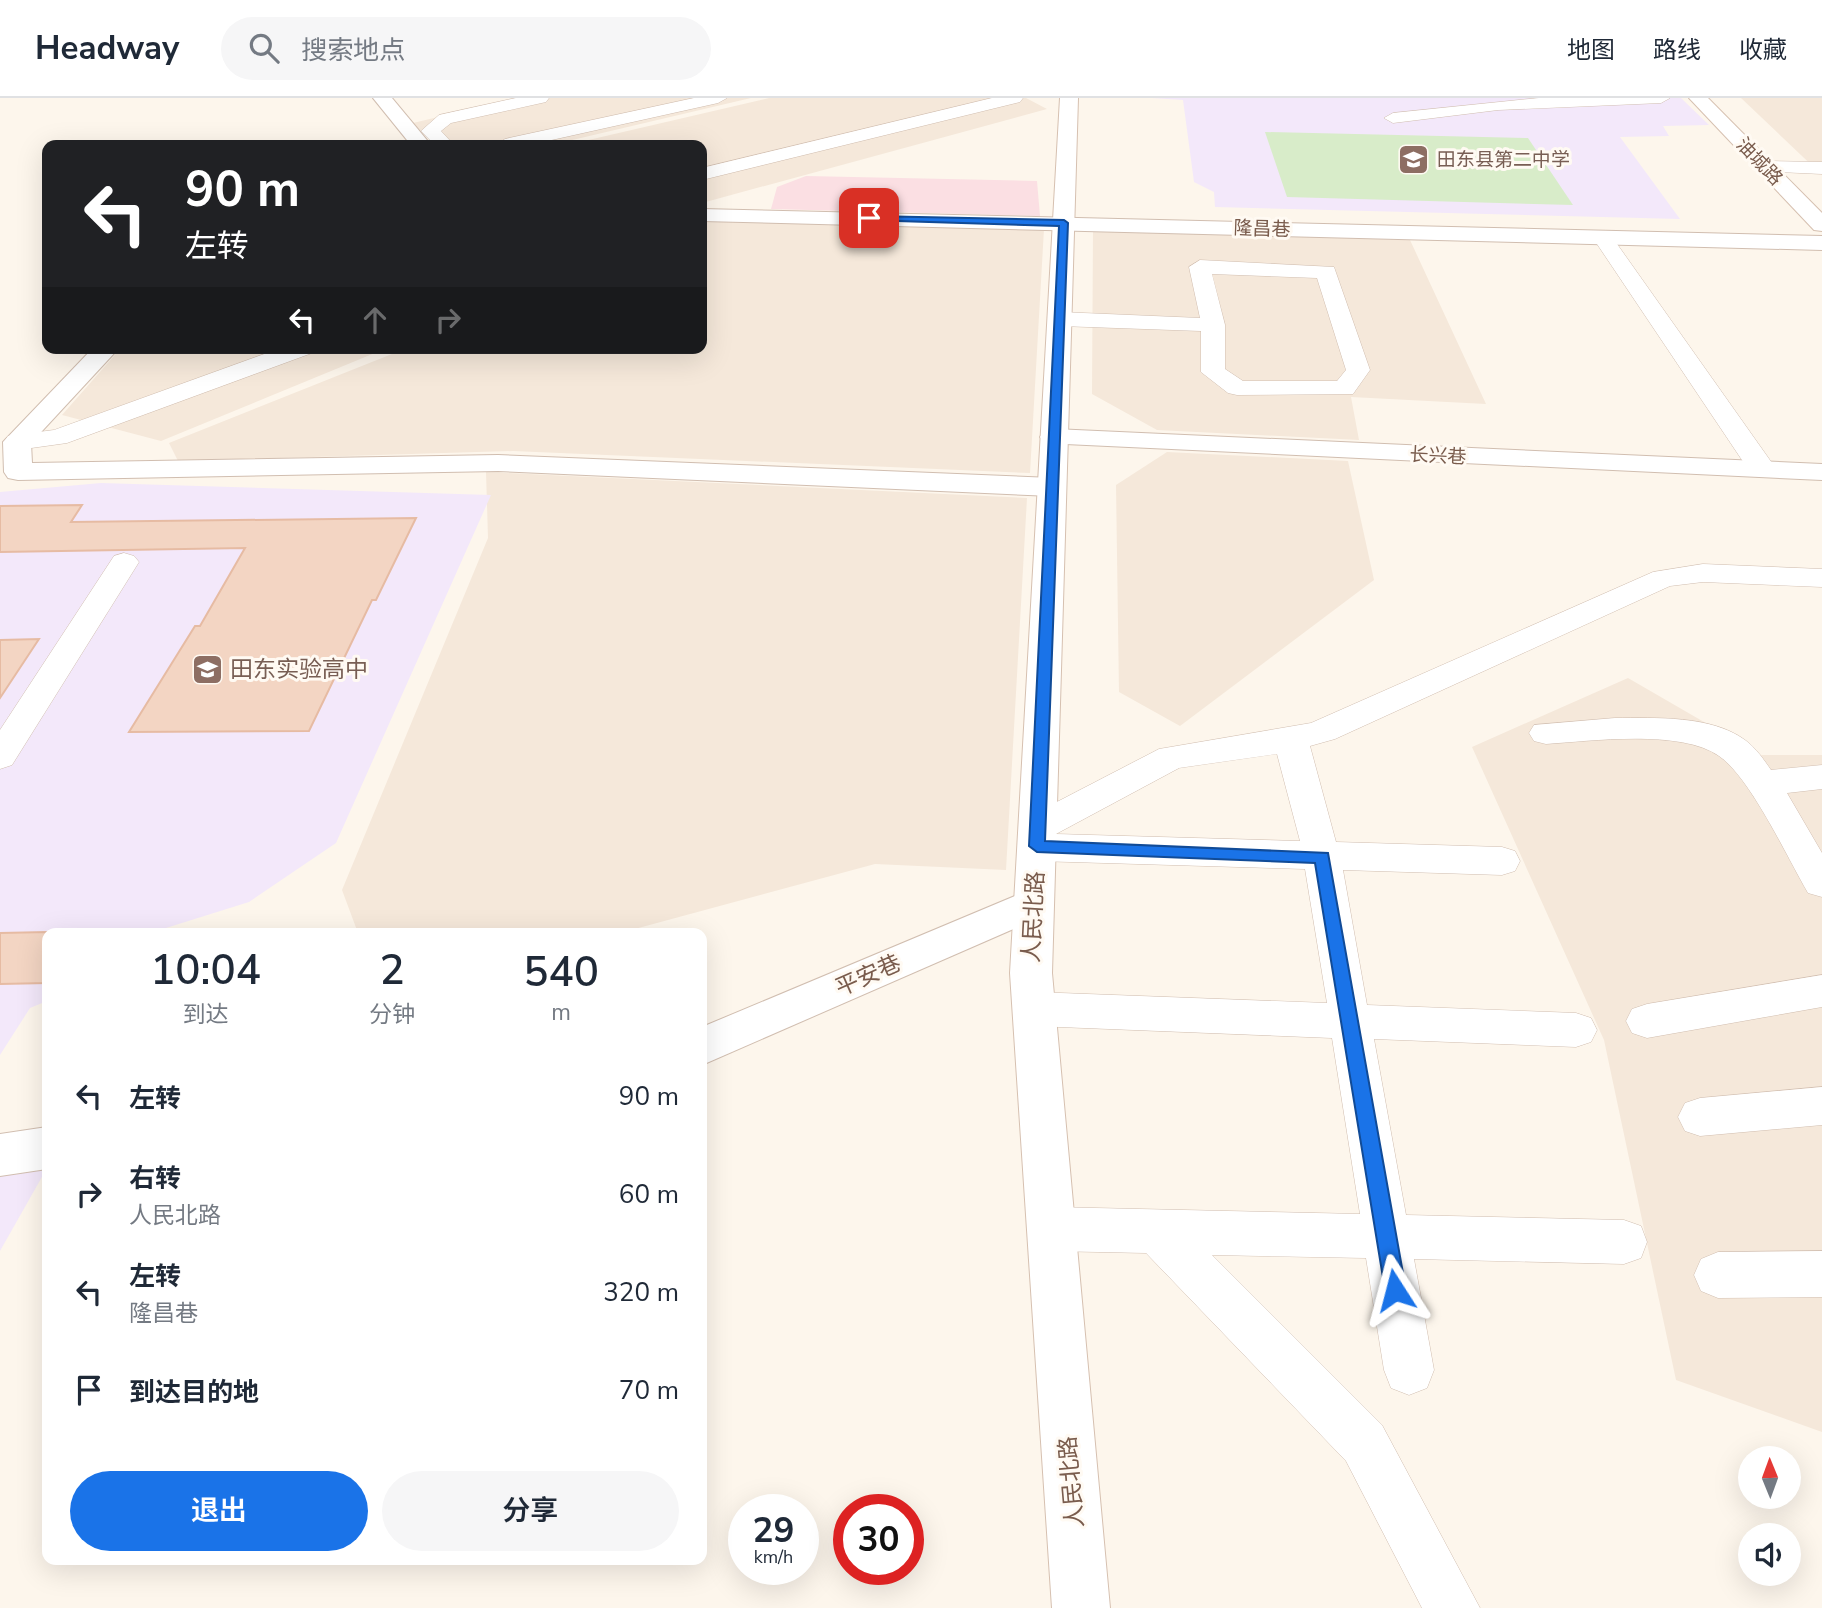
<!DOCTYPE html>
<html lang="zh">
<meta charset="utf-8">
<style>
:root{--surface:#fff;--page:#f6f6f7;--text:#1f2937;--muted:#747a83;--line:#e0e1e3;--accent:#1a73e8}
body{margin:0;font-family:"Nunito Sans","Noto Sans SC",sans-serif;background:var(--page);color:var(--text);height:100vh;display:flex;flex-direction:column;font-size:26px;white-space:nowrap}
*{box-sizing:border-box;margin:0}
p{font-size:23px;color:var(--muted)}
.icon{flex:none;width:38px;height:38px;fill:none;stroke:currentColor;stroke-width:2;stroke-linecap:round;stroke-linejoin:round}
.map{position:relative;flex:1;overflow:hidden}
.sheet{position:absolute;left:42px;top:830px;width:665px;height:637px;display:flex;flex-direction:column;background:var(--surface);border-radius:14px;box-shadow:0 7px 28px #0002}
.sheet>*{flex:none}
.guide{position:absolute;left:42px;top:42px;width:665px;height:214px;border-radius:14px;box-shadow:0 7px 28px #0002;background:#202124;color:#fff;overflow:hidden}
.needle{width:46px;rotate:359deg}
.fabs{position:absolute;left:1738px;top:1348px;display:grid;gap:14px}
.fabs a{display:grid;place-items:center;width:63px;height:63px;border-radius:50%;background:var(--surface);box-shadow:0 7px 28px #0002;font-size:35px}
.speed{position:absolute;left:728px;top:1396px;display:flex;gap:14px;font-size:35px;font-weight:700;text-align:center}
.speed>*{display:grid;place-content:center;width:91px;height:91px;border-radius:50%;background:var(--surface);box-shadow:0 7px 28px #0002;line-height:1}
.speed small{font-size:18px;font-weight:400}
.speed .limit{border:10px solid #d22;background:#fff;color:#111}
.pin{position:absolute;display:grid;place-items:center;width:60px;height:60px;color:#fff;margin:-30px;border-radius:14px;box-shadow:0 4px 10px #0006}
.me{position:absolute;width:77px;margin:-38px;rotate:351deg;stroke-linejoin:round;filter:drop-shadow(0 0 5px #0008)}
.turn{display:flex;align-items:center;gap:24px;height:147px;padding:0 28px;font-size:32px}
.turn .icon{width:91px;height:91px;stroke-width:2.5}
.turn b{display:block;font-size:49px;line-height:60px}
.lanes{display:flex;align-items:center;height:66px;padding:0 28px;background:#0003;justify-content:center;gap:35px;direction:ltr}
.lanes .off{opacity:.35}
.eta{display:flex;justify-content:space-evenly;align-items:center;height:119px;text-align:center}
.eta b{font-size:42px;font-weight:600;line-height:49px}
.button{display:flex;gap:14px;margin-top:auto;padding:14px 28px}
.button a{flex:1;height:80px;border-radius:42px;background:var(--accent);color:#fff;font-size:28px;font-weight:600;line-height:80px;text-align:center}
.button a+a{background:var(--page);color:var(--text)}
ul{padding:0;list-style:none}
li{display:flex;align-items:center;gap:21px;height:98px;padding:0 28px}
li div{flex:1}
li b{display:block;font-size:26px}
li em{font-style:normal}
header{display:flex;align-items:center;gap:42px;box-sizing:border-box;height:98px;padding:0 35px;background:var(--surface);border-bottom:2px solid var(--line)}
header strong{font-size:33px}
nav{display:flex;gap:38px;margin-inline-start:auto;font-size:24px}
.search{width:490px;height:63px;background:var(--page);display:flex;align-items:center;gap:18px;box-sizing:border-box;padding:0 24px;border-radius:38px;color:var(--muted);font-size:26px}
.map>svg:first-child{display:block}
.residential{fill:#f5e8da}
.education{fill:#f3e8fa}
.medical{fill:#fbdfe3}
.green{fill:#d8ecc9}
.building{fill:#f3d5c3;stroke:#e6bba3;stroke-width:2}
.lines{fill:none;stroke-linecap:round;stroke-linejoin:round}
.minor-casing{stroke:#d1beb0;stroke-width:1}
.tertiary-casing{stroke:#d1beb0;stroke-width:2}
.secondary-casing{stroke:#d6c0b0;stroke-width:2}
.minor{fill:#fff;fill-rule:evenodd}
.tertiary{fill:#fff;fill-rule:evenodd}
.secondary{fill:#fff;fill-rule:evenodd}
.route{fill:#1a73e8;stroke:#114b97;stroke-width:2}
.labels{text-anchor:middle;stroke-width:6;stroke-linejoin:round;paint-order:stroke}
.far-education-label{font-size:19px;fill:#785e54;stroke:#fffaf3;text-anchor:start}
.far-street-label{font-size:19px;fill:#7a5c4d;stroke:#fffaf3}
.education-label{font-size:23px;fill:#785e54;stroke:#fffaf3;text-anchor:start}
.street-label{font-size:23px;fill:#7a5c4d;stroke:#fffaf3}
</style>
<header>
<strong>Headway</strong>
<div class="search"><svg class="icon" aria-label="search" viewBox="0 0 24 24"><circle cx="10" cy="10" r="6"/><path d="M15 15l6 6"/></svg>搜索地点</div>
<nav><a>地图</a><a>路线</a><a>收藏</a></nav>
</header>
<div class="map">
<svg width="1822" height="1510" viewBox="0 0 1822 1510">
<rect width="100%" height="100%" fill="#fdf6ec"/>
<g class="residential">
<polygon points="517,0 751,0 551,47 435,47 413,25"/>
<polygon points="769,0 1026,0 1047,11 702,105 702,47 567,47"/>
<polygon points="1741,0 1822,0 1822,77"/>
<polygon points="702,121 1044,131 1030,375 513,353 178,363 169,345 407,250 702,250"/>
<polygon points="1093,132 1410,142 1486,306 1351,299 1359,342 1157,332 1092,296"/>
<polygon points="121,250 387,250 161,343 62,317"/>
<polygon points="1167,354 1348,363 1374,482 1180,628 1119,594 1116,387"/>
<polygon points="486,374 1027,400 1006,772 875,766 620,835 358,835 342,792 488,440"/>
<polygon points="1628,580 1761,657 1822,657 1822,1334 1676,1282 1604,942 1472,649"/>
</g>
<g class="education">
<polygon points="1152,0 1681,0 1709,27 1663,28 1669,38 1620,39 1680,121 1215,109 1214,94 1194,84 1183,2"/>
<polygon points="101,385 491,397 336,745 249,804 150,835 47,835 47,903 30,910 0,957 0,394"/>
<polygon points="47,1067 47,1070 0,1153 0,1073"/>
</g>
<polygon class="medical" points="806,78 1037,83 1040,118 771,111 777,89"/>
<polygon class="green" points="1265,34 1528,40 1573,107 1287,99"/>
<g class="building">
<polygon points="82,407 71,424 416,420 376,502 372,502 309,633 129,634 195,528 200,528 245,450 0,454 0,408"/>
<polygon points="39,541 0,600 0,542"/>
<polygon points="47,834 47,885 0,886 0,835"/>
</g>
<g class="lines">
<defs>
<g id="minor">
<polygon points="516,0 549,0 546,4 451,25 441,33 454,47 435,47 421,33 439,17"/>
<polygon points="694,0 727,0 718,5 529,47 496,47 505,41"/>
<polygon points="992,0 1023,0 1020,4 702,82 702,70"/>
<polygon points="1539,0 1670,0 1661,5 1498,12 1393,25 1384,20 1393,15"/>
<polygon points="1765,63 1822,64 1822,76 1758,73 1755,69"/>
<polygon points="1603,134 1610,136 1772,365 1775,371 1772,377 1752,377 1593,140"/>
<path d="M 1200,162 L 1334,169 L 1370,272 L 1353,296 L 1237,297 L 1228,295 L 1201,274 L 1201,233 L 1060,228 L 1052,226 L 1048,221 L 1052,216 L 1060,214 L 1200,220 L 1189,169 ZM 1212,176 L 1317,180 L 1346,272 L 1337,283 L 1243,283 L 1225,271 L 1225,227 Z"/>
<polygon points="281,250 316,250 312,255 67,345 17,352 8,350 4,344 8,338 54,332"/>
<polygon points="124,455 134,458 139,464 12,667 0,671 0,632 114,458"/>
<path d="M 1703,466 L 1822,471 L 1822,489 L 1703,484 L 1670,488 L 1335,641 L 1310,648 L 1336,744 L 1502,749 L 1515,753 L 1520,763 L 1515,773 L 1502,777 L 1343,772 L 1367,907 L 1576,915 L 1591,920 L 1597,932 L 1591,944 L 1576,949 L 1374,941 L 1406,1117 L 1624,1122 L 1641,1128 L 1647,1144 L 1641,1160 L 1624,1166 L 1414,1161 L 1434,1272 L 1427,1290 L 1409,1297 L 1391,1290 L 1384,1272 L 1366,1160 L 1212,1157 L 1382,1327 L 1480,1510 L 1422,1510 L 1346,1363 L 1146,1155 L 1051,1153 L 1035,1146 L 1028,1131 L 1035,1116 L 1051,1109 L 1360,1116 L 1332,940 L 1034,928 L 1020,923 L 1014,911 L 1020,899 L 1034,894 L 1327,905 L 1305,771 L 1037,763 L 1024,759 L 1019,749 L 1024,739 L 1019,730 L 1024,721 L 1159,651 L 1311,625 L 1653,474 ZM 1277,656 L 1300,743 L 1056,736 L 1179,670 Z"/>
<path d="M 1615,620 C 1656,620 1711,617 1745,642 C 1756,650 1764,662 1771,672 L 1822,667 L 1822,691 L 1787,695 L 1822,755 L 1822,799 L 1808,795 C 1787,759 1750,679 1719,658 C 1681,631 1591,643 1546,646 L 1534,643 L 1529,635 L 1534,627 Z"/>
<polygon points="1822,877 1822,909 1647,940 1632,935 1626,923 1632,911 1647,906"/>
<polygon points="1822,989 1822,1027 1700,1038 1685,1033 1678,1019 1685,1005 1700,1000"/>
<polygon points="1822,1153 1822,1199 1718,1200 1701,1193 1694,1177 1701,1161 1718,1154"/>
</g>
<g id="tertiary">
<polygon points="373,0 392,0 431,47 411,47"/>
<polygon points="702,111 1822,138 1822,152 702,123"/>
<polygon points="93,250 119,250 31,345 32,365 498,357 1052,380 1062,383 1066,389 1062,395 1052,398 498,373 18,382 8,380 4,374 3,344"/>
<polygon points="1054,331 1822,366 1822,382 1044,345 1040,339 1044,333"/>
<polygon points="1034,790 1048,794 1054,805 1048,816 702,967 702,929"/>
<polygon points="47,1029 47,1071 0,1078 0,1036"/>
</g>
<g id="secondary">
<polygon points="1060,0 1078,0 1052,875 1110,1510 1052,1510 1010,875"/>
<polygon points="1689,0 1708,0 1822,115 1822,133 1814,132"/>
</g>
</defs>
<use href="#minor" class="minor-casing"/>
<use href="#tertiary" class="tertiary-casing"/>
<use href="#secondary" class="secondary-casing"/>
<use href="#minor" class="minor"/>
<use href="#tertiary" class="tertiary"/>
<use href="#secondary" class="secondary"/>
</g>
<polygon class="route" points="869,118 1064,122 1068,125 1045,743 1328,755 1406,1192 1403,1199 1395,1202 1388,1199 1385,1192 1315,765 1037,754 1029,748 1059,128 866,122"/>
<defs>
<symbol id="school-square" viewBox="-11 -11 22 22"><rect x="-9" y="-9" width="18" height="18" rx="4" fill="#8d6e63" stroke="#fffaf3"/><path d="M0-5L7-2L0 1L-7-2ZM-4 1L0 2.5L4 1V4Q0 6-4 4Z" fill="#fff"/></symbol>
</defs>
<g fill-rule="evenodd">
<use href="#school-square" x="1396" y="44" width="35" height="35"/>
<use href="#school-square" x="190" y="554" width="35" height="35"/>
</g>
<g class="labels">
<g class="far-education-label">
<text x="1437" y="68">田东县第二中学</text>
</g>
<g class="far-street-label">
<text transform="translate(1760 63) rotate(46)" y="7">油城路</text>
<text transform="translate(1262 130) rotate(2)" y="7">隆昌巷</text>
<text transform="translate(1438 357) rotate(3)" y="7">长兴巷</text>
</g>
<g class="education-label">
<text x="230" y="579">田东实验高中</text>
</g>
<g class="street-label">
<text transform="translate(1033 819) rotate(-87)" y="8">人民北路</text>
<text transform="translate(868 877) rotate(-24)" y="8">平安巷</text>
<text transform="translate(1071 1384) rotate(-95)" y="8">人民北路</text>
</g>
</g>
</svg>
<div class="fabs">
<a><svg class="needle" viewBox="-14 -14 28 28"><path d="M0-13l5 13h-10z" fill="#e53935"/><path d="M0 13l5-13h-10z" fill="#747a83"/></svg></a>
<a><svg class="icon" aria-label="sound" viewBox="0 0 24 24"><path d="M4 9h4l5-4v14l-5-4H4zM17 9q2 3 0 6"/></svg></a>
</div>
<div class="speed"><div>29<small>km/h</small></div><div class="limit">30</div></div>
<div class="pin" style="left:869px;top:120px;background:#d93025"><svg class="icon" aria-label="arrive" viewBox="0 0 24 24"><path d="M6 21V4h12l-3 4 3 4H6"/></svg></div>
<svg class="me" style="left:1395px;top:1192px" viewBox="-20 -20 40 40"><path d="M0-17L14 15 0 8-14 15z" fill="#1a73e8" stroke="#fff" stroke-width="4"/></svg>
<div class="guide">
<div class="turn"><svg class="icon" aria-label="left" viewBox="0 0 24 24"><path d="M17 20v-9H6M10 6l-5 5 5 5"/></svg><div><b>90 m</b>左转</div></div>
<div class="lanes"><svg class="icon" aria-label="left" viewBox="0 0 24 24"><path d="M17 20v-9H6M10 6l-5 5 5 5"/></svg><svg class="icon off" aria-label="ahead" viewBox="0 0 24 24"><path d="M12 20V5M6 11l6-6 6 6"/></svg><svg class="icon off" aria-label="right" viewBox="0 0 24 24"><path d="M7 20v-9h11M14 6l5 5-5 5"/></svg></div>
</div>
<section class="sheet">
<div class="eta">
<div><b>10:04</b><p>到达</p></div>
<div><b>2</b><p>分钟</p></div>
<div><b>540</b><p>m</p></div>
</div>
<ul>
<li><svg class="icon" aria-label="left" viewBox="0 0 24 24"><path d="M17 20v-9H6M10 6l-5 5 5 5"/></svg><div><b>左转</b></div><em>90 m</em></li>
<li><svg class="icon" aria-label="right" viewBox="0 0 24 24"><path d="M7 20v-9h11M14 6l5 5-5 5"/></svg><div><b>右转</b><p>人民北路</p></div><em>60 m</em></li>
<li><svg class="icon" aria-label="left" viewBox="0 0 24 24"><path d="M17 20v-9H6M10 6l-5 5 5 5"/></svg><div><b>左转</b><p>隆昌巷</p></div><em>320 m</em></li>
<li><svg class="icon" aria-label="arrive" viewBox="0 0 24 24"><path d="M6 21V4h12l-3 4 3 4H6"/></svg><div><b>到达目的地</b></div><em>70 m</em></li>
</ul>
<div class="button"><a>退出</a><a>分享</a></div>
</section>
</div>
